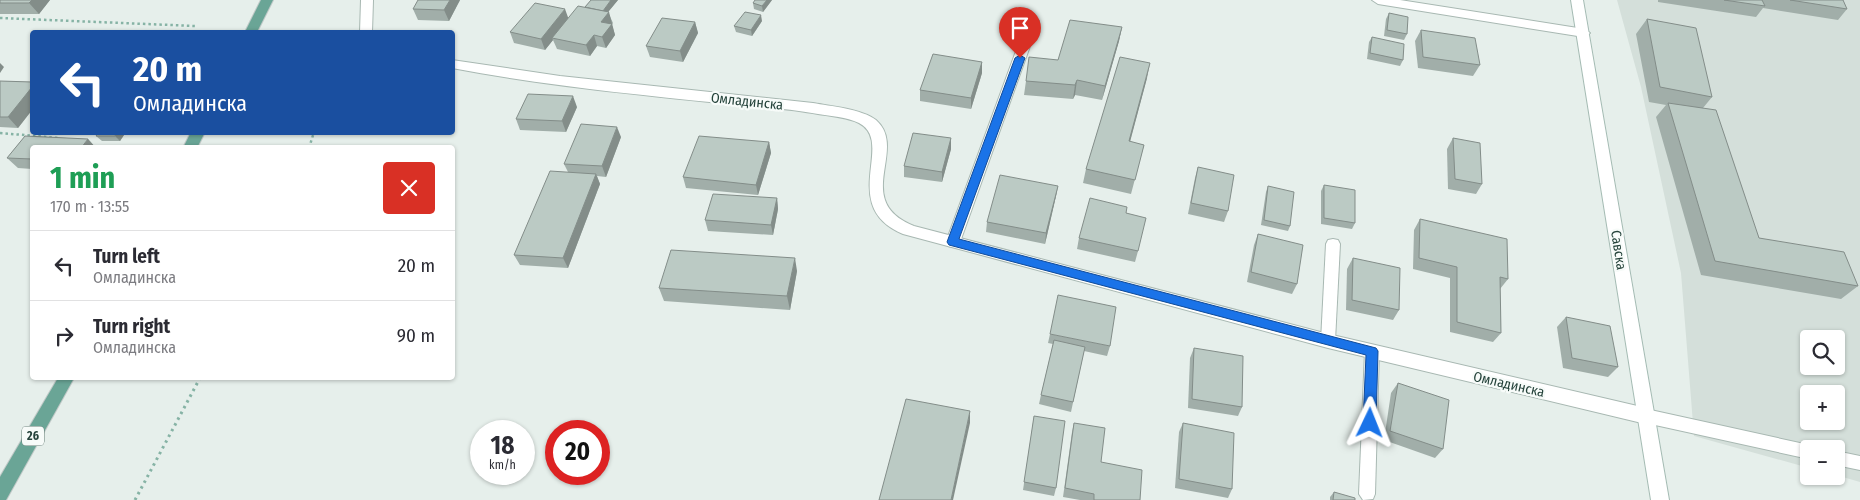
<!DOCTYPE html>
<meta charset="utf-8">
<style>
:root{--surface:#fff;--page:#f2f2f3;--text:#2b2b33;--muted:#7c7c81;--line:#e1e1e2}
body{margin:0;font-family:"Fira Sans Condensed",sans-serif;background:var(--page);color:var(--text);height:100vh;display:flex;flex-direction:column;font-size:19px;white-space:nowrap}
*{box-sizing:border-box;margin:0}
p{font-size:16px;color:var(--muted)}
.icon{flex:none;width:28px;height:28px;fill:none;stroke:currentColor;stroke-width:2;stroke-linecap:round;stroke-linejoin:round}
.map{position:relative;flex:1;overflow:hidden}
.drawer{position:absolute;left:30px;top:145px;width:425px;height:235px;display:flex;flex-direction:column;background:var(--surface);border-radius:5px;box-shadow:0 1px 4px #0004}
.drawer>*{flex:none}
.top-card{position:absolute;left:30px;top:30px;width:425px;height:105px;border-radius:5px;box-shadow:0 1px 4px #0004;background:#1a4fa0;color:#fff;overflow:hidden}
.buttons{position:absolute;left:1800px;top:330px;display:grid;gap:10px}
.buttons a{display:grid;place-items:center;width:45px;height:45px;border-radius:5px;background:var(--surface);box-shadow:0 1px 4px #0004;font-size:25px}
.speed{position:absolute;left:470px;top:420px;display:flex;gap:10px;font-size:25px;font-weight:700;text-align:center}
.speed>*{display:grid;place-content:center;width:65px;height:65px;border-radius:50%;background:var(--surface);box-shadow:0 1px 4px #0004;line-height:1}
.speed small{font-size:12px;font-weight:400}
.speed .limit{border:8px solid #d22;background:#fff;color:#111}
.pin{position:absolute;display:grid;place-items:center;width:42px;height:42px;color:#fff;margin:-51px -21px;border-radius:50% 50% 50% 0;rotate:-45deg;box-shadow:0 0 5px #0007}
.pin .icon{rotate:45deg}
.me{position:absolute;width:55px;margin:-28px;rotate:2deg;stroke-linejoin:round;filter:drop-shadow(0 0 4px #0008)}
.turn{display:flex;align-items:center;gap:18px;height:105px;padding:0 20px;font-size:22px}
.turn .icon{width:65px;height:65px;stroke-width:2.5}
.turn b{display:block;font-size:35px;line-height:42px}
.round{display:grid;place-items:center;flex:none;width:52px;height:52px;border-radius:5px;background:var(--page)}
.head{display:flex;align-items:center;justify-content:space-between;height:85px;padding:0 20px}
h1{font-size:30px;font-weight:700;line-height:38px;color:#1e9e55}
ul{padding:0;list-style:none}
li{display:flex;align-items:center;gap:15px;height:70px;padding:0 20px;border-top:1px solid var(--line)}
li div{flex:1}
li b{display:block;font-size:19px}
li em{font-style:normal}
.map>svg:first-child{display:block}
.built{fill:#d4dfda;fill-rule:evenodd}
.lines{fill:none;stroke-linecap:round;stroke-linejoin:round}
.lane-casing{stroke:#a8b8b2;stroke-width:2}
.street-casing{stroke:#a8b8b2;stroke-width:2}
.secondary-casing{stroke:#a4bbb3;stroke-width:2}
.primary-casing{stroke:#c2cac8;stroke-width:2}
.path-far1{stroke:#86b3a5;stroke-width:2.5;stroke-dasharray:2.5 3;stroke-linecap:butt}
.path{stroke:#86b3a5;stroke-width:3;stroke-dasharray:2.5 4;stroke-linecap:butt}
.lane{fill:#fff;fill-rule:evenodd}
.street{fill:#fff;fill-rule:evenodd}
.secondary{fill:#fff;fill-rule:evenodd}
.primary{fill:#6aa596;fill-rule:evenodd}
.wall{fill:#a1aea9}
.shaded-wall{fill:#838d89}
.building{fill:#bbcac4;stroke:#838d89}
.route{fill:#1a73e8;stroke:#114b97}
.labels{text-anchor:middle;stroke-width:4.5;stroke-linejoin:round;paint-order:stroke}
.shield{fill:#f7fbf9;stroke:#637a73;stroke-width:1}
.shield-label{font-size:12px;font-weight:bold;fill:#24423a}
.street-label{font-size:14px;fill:#24423a;stroke:#f7fbf9}
</style>
<div class="map">
<svg width="1860" height="500" viewBox="0 0 1860 500">
<rect width="100%" height="100%" fill="#e6efeb"/>
<path class="built" d="M 1617,0 L 1860,0 L 1860,482 L 1836,475 L 1836,449 L 1809,449 L 1809,468 L 1694,436 L 1681,273 L 1641,87 ZM 1809,339 L 1836,339 L 1836,366 L 1809,366 ZM 1809,394 L 1836,394 L 1836,421 L 1809,421 Z"/>
<g class="lines">
<defs>
<g id="lane">
<polygon points="1372,0 1400,0 1584,29 1590,33 1584,37 1378,4"/>
<polygon points="1033,17 1039,21 960,242 958,246 953,247 948,246 946,242 1027,21"/>
<polygon points="1333,239 1338,240 1340,244 1335,341 1333,345 1328,347 1323,345 1321,341 1326,244 1328,240"/>
<polygon points="1372,345 1377,347 1379,351 1375,494 1373,499 1363,500 1359,494 1365,351 1367,347"/>
<polygon points="1646,409 1809,445 1815,449 1809,449 1809,459 1646,423 1641,421 1638,416 1641,411"/>
<polygon points="1836,451 1860,456 1860,470 1836,465"/>
</g>
<g id="street">
<polygon points="361,0 373,0 372,32 360,32"/>
<path d="M 452,60 L 560,76 L 813,103 C 830,106 862,109 876,120 C 909,149 851,201 914,226 L 1328,334 L 1646,408 L 1652,411 L 1654,416 L 1652,421 L 1646,424 L 1328,348 L 903,234 C 837,206 896,142 859,123 C 846,117 831,116 818,114 C 786,108 753,106 720,103 C 631,94 541,85 452,68 Z"/>
</g>
<polygon id="secondary" points="1571,0 1583,0 1669,500 1651,500"/>
<g id="primary">
<polygon points="261,0 273,0 257,32 245,32"/>
<polygon points="191,132 205,132 197,148 183,148"/>
<polygon points="58,378 74,378 6,500 0,500 0,477"/>
</g>
</defs>
<use href="#lane" class="lane-casing"/>
<use href="#street" class="street-casing"/>
<use href="#secondary" class="secondary-casing"/>
<use href="#primary" class="primary-casing"/>
<g class="path-far1">
<polyline points="0,18 195,26"/>
<polyline points="0,133 59,138"/>
<polyline points="309,148 314,132"/>
</g>
<polyline class="path" points="135,500 200,378"/>
<use href="#lane" class="lane"/>
<use href="#street" class="street"/>
<use href="#secondary" class="secondary"/>
<use href="#primary" class="primary"/>
</g>
<g class="wall">
<polygon points="0,0 50,0 39,14 0,14"/>
<polygon points="460,0 449,21 418,20 413,9"/>
<polygon points="591,0 618,0 608,12 613,23 612,25 615,35 606,48 597,46 590,56 557,49 553,40 545,50 514,43 510,32 569,18 585,7"/>
<polygon points="772,0 763,12 754,9 753,3"/>
<polygon points="1658,0 1843,0 1847,9 1838,20 1763,8 1756,17 1658,2"/>
<polygon points="1389,13 1407,34 1404,40 1384,36 1386,19"/>
<polygon points="1647,19 1712,97 1703,108 1759,238 1858,286 1841,299 1701,275 1656,117 1666,105 1649,102 1636,34"/>
<polygon points="762,21 752,36 736,32 734,26"/>
<polygon points="695,22 698,33 683,62 650,57 646,46"/>
<polygon points="1122,27 1119,41 1102,100 1075,95 1073,99 1024,95 1026,81 1058,60"/>
<polygon points="1421,30 1480,65 1473,76 1418,68 1415,41"/>
<polygon points="1372,37 1403,60 1400,66 1367,59 1369,42"/>
<polygon points="982,62 982,73 971,109 920,101 920,90"/>
<polygon points="1147,78 1130,142 1144,145 1131,194 1083,183 1086,169"/>
<polygon points="0,81 32,82 32,110 18,128 0,127"/>
<polygon points="577,107 566,132 520,130 516,119"/>
<polygon points="99,132 126,132 120,141 102,141 96,136"/>
<polygon points="25,136 88,139 96,148 32,148 32,169 18,168 7,158"/>
<polygon points="621,137 606,177 597,176 600,184 568,268 520,265 514,255 568,172 564,164"/>
<polygon points="951,138 951,149 942,182 904,177 904,166"/>
<polygon points="1453,138 1482,184 1476,194 1448,189 1447,149"/>
<polygon points="769,142 771,153 758,195 686,188 683,177"/>
<polygon points="1198,167 1228,211 1224,222 1188,214 1195,178"/>
<polygon points="1324,185 1355,223 1352,229 1321,224 1321,191"/>
<polygon points="1058,186 1056,196 1045,244 986,232 987,222"/>
<polygon points="1268,186 1290,226 1288,231 1261,225 1266,192"/>
<polygon points="777,198 778,209 773,235 708,231 705,220"/>
<polygon points="1126,213 1138,251 1135,262 1077,249 1079,238"/>
<polygon points="1420,219 1508,279 1500,289 1501,333 1493,342 1450,332 1450,278 1413,269 1414,230"/>
<polygon points="1258,234 1297,284 1292,294 1247,282 1254,245"/>
<polygon points="1353,258 1399,310 1393,320 1346,310 1347,269"/>
<polygon points="797,271 790,310 664,301 659,288"/>
<polygon points="1566,317 1618,367 1608,377 1563,368 1557,327"/>
<polygon points="1050,334 1110,346 1107,356 1084,351 1071,412 1039,404 1041,395 1053,344 1048,343"/>
<polygon points="1194,348 1242,407 1238,416 1188,408 1190,358"/>
<polygon points="1398,383 1443,449 1435,458 1384,440 1391,393"/>
<polygon points="1034,416 1056,488 1054,496 1023,490"/>
<polygon points="1074,423 1101,462 1140,500 1080,500 1063,497 1072,432"/>
<polygon points="1183,423 1232,489 1228,498 1175,488 1179,432"/>
<polygon points="1334,492 1355,500 1330,500 1330,497"/>
</g>
<g class="shaded-wall">
<polygon points="32,0 50,0 39,14 29,3"/>
<polygon points="450,0 460,0 449,21 444,10"/>
<polygon points="611,0 618,0 604,17 603,11"/>
<polygon points="767,0 772,0 763,12 762,6"/>
<polygon points="565,9 569,20 552,38 553,40 545,50 541,39"/>
<polygon points="609,12 615,35 606,48 602,37 601,22"/>
<polygon points="761,15 762,21 752,36 751,30"/>
<polygon points="695,22 698,33 683,62 680,51"/>
<polygon points="1122,27 1119,41 1102,100 1105,86"/>
<polygon points="594,35 597,46 590,56 586,45"/>
<polygon points="982,62 982,73 971,109 971,98"/>
<polygon points="0,63 4,67 0,73"/>
<polygon points="1150,63 1147,78 1126,156 1129,141"/>
<polygon points="1077,80 1075,95 1073,99 1075,85"/>
<polygon points="32,87 32,110 18,128 8,117"/>
<polygon points="573,96 577,107 566,132 562,121"/>
<polygon points="617,127 621,137 606,177 602,166"/>
<polygon points="117,132 126,132 120,141 115,136"/>
<polygon points="951,138 951,149 942,182 942,172"/>
<polygon points="88,139 96,148 81,148"/>
<polygon points="769,142 771,153 758,195 756,185"/>
<polygon points="596,174 600,184 568,268 563,258"/>
<polygon points="1058,186 1056,196 1045,244 1046,233"/>
<polygon points="777,198 778,209 773,235 771,225"/>
<polygon points="795,258 797,271 790,310 787,296"/>
<polygon points="970,411 970,423 953,500 951,500"/>
</g>
<g class="building">
<polygon points="0,0 32,0 29,3 0,3"/>
<polygon points="418,0 450,0 444,10 413,9"/>
<polygon points="591,0 611,0 603,11 585,7"/>
<polygon points="755,0 767,0 762,6 753,3"/>
<polygon points="1724,0 1762,0 1765,6"/>
<polygon points="1790,0 1843,0 1847,9"/>
<polygon points="535,3 565,9 541,39 510,32"/>
<polygon points="578,6 609,12 601,22 612,24 602,37 594,35 586,45 552,38"/>
<polygon points="745,12 761,15 751,30 734,26"/>
<polygon points="1389,13 1408,17 1407,34 1387,30"/>
<polygon points="662,18 695,22 680,51 646,46"/>
<polygon points="1647,19 1696,28 1712,97 1660,87"/>
<polygon points="1070,20 1122,27 1105,86 1077,80 1075,85 1026,81 1029,57 1058,60"/>
<polygon points="1421,30 1475,38 1480,65 1423,57"/>
<polygon points="1372,37 1404,44 1403,60 1370,53"/>
<polygon points="933,54 982,62 971,98 920,90"/>
<polygon points="1120,57 1150,63 1129,141 1144,145 1135,180 1086,169"/>
<polygon points="0,81 32,82 32,87 8,117 0,117"/>
<polygon points="528,94 573,96 562,121 516,119"/>
<polygon points="1668,103 1716,110 1759,238 1844,252 1858,286 1715,261"/>
<polygon points="581,124 617,127 602,166 564,164"/>
<polygon points="99,132 117,132 115,136 96,136"/>
<polygon points="913,133 951,138 942,172 904,166"/>
<polygon points="25,136 88,139 81,148 32,148 32,159 7,158"/>
<polygon points="699,136 769,142 756,185 683,177"/>
<polygon points="1453,138 1480,143 1482,184 1455,179"/>
<polygon points="1198,167 1234,175 1228,211 1191,203"/>
<polygon points="550,171 596,174 563,258 514,255"/>
<polygon points="1000,175 1058,186 1046,233 987,222"/>
<polygon points="1324,185 1355,190 1355,223 1324,218"/>
<polygon points="1268,186 1294,192 1290,226 1264,220"/>
<polygon points="713,194 777,198 771,225 705,220"/>
<polygon points="1090,198 1127,207 1126,213 1146,218 1138,251 1079,238"/>
<polygon points="1420,219 1507,239 1508,279 1500,277 1501,333 1457,322 1457,267 1419,258"/>
<polygon points="1258,234 1303,245 1297,284 1251,272"/>
<polygon points="671,250 795,258 787,296 659,288"/>
<polygon points="1353,258 1400,268 1399,310 1352,300"/>
<polygon points="1058,295 1116,307 1110,346 1050,334"/>
<polygon points="1566,317 1610,326 1618,367 1572,358"/>
<polygon points="1054,340 1085,347 1073,402 1041,395"/>
<polygon points="1194,348 1243,356 1242,407 1192,399"/>
<polygon points="1398,383 1449,400 1443,449 1390,431"/>
<polygon points="906,399 970,411 951,500 879,500"/>
<polygon points="1034,416 1065,421 1056,488 1024,482"/>
<polygon points="1074,423 1105,428 1101,462 1142,470 1140,500 1094,500 1094,494 1065,488"/>
<polygon points="1183,423 1234,433 1232,489 1179,479"/>
<polygon points="1334,492 1355,498 1355,500 1333,500"/>
</g>
<polygon class="route" points="1020,55 1025,58 959,239 1376,348 1378,351 1376,423 1374,427 1370,428 1365,427 1363,423 1366,355 949,245 947,242 1015,58"/>
<g class="labels">
<rect class="shield" x="22" y="426.5" width="22" height="19" rx="4"/>
<g class="shield-label">
<text x="33" y="440">26</text>
</g>
<g class="street-label">
<text transform="translate(747 101) rotate(6)" y="5">Омладинска</text>
<text transform="translate(1619 250) rotate(81)" y="5">Савска</text>
<text transform="translate(1509 384) rotate(13)" y="5">Омладинска</text>
</g>
</g>
</svg>
<div class="buttons">
<a><svg class="icon" aria-label="search" viewBox="0 0 24 24"><circle cx="10" cy="10" r="6"/><path d="M15 15l6 6"/></svg></a>
<a>+</a>
<a>−</a>
</div>
<div class="speed"><div>18<small>km/h</small></div><div class="limit">20</div></div>
<div class="pin" style="left:1020px;top:58px;background:#d93025"><svg class="icon" aria-label="arrive" viewBox="0 0 24 24"><path d="M6 21V4h12l-3 4 3 4H6"/></svg></div>
<svg class="me" style="left:1370px;top:423px" viewBox="-20 -20 40 40"><path d="M0-17L14 15 0 8-14 15z" fill="#1a73e8" stroke="#fff" stroke-width="4"/></svg>
<div class="top-card">
<div class="turn"><svg class="icon" aria-label="left" viewBox="0 0 24 24"><path d="M17 20v-9H6M10 6l-5 5 5 5"/></svg><div><b>20 m</b>Омладинска</div></div>
</div>
<section class="drawer">
<div class="head"><div><h1>1 min</h1><p>170 m · 13:55</p></div><a class="round" style="background:#d93025;color:#fff"><svg class="icon" aria-label="close" viewBox="0 0 24 24"><path d="M6 6l12 12M18 6L6 18"/></svg></a></div>
<ul>
<li><svg class="icon" aria-label="left" viewBox="0 0 24 24"><path d="M17 20v-9H6M10 6l-5 5 5 5"/></svg><div><b>Turn left</b><p>Омладинска</p></div><em>20 m</em></li>
<li><svg class="icon" aria-label="right" viewBox="0 0 24 24"><path d="M7 20v-9h11M14 6l5 5-5 5"/></svg><div><b>Turn right</b><p>Омладинска</p></div><em>90 m</em></li>
</ul>
</section>
</div>
